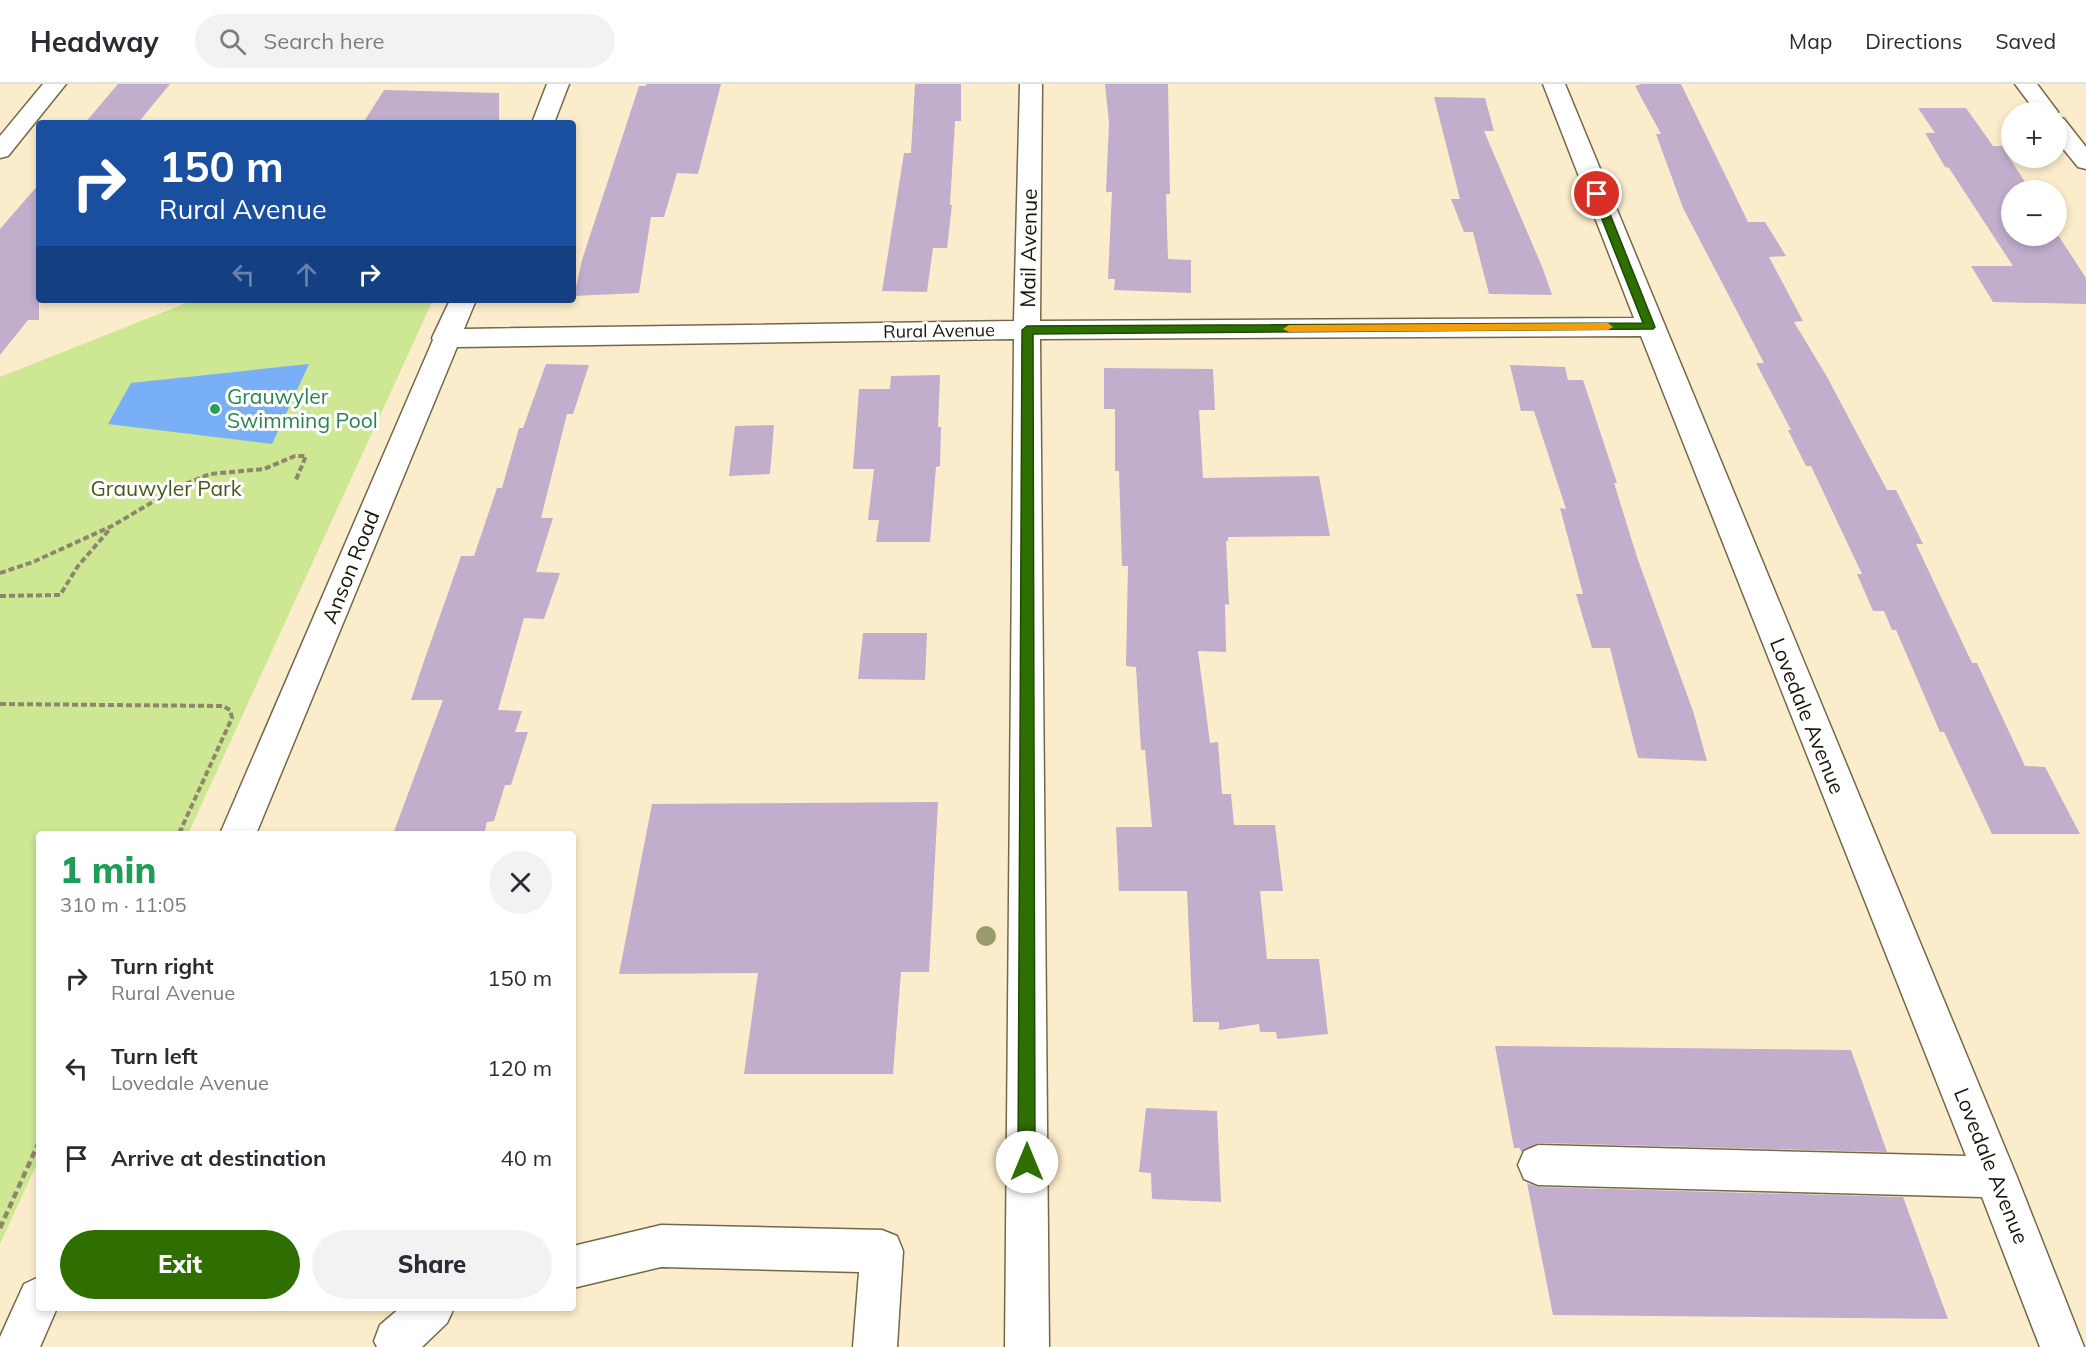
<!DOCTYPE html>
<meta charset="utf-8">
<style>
:root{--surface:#fff;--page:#f2f2f3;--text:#2b2b33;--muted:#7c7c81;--line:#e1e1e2;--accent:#2f6e00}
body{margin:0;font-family:Mulish,sans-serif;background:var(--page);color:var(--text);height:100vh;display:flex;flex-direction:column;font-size:22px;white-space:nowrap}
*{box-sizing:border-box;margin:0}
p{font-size:20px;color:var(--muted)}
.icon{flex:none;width:33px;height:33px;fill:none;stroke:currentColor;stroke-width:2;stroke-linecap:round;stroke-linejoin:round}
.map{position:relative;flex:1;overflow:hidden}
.sheet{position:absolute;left:36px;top:747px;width:540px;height:480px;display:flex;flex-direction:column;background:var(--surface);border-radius:6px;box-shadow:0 3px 9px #0003}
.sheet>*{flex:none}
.hud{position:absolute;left:36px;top:36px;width:540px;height:183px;border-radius:6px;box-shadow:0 3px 9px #0003;background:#1a4fa0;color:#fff;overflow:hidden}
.fabs{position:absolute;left:2001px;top:18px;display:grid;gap:12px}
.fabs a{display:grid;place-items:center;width:66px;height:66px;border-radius:50%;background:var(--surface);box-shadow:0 3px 9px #0003;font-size:30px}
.pin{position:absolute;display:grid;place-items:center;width:51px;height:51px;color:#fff;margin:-26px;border:3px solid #fff;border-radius:50%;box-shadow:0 2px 6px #0007}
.me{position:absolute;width:66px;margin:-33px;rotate:0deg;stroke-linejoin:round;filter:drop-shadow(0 0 4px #0008)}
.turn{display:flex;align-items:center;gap:21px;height:126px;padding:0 24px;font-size:27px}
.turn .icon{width:78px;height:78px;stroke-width:2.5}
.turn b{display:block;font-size:42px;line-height:51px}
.lanes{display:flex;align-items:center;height:57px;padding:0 24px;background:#0003;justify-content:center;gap:30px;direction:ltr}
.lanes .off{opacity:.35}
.round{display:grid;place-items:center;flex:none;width:63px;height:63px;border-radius:32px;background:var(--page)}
.summary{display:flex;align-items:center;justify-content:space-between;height:102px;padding:0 24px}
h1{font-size:36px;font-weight:800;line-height:45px;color:#1e9e55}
.button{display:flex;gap:12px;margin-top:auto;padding:12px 24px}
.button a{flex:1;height:69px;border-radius:36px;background:var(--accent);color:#fff;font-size:24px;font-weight:800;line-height:69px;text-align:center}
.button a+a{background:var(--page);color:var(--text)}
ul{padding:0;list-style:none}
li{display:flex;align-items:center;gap:18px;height:90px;padding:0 24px}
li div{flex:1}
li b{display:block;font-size:22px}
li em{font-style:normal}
header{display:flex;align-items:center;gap:36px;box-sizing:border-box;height:84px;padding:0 30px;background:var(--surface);border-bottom:2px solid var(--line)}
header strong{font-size:28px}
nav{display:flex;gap:33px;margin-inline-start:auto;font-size:21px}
.search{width:420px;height:54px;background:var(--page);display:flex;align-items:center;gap:15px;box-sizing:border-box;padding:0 21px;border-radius:33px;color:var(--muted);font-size:22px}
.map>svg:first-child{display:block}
.green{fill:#cde793}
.water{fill:#78aff7}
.building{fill:#c0aecc}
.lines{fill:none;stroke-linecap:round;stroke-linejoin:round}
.minor-casing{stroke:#75684a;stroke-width:3}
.path-far1{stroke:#90866e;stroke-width:4;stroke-dasharray:6 3;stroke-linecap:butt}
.path{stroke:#90866e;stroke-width:4.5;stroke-dasharray:7 4;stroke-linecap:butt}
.minor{fill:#fff;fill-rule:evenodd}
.tree{fill:#999c6a}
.route{fill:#2f6e00;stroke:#1f4800;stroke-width:1.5}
.slow{fill:#f59e0b}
.leisure-dot{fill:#2e9e5b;stroke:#fff;stroke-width:2}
.labels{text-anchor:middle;stroke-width:6;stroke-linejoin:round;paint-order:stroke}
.far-street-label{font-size:18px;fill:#1b1609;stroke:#fff}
.street-label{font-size:21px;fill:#1b1609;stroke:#fff}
.leisure-label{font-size:21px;fill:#27864d;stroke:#fff;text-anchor:start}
.park-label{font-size:21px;fill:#49591a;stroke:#fff}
</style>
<header>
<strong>Headway</strong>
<div class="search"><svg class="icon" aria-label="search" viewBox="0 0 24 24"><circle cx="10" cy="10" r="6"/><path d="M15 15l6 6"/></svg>Search here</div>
<nav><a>Map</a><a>Directions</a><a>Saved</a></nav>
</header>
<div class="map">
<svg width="2086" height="1263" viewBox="0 0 2086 1263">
<rect width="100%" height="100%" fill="#fbedcb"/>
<polygon class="green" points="194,216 433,216 188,750 39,750 39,1075 0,1160 0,293"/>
<polygon class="water" points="309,280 272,360 108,340 131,299"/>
<g class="building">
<polygon points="118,0 170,0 138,39 85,39"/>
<polygon points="646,0 721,0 698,90 677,89 664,133 651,133 639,209 574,212 582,176 639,2 646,2"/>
<polygon points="915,0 961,0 961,37 955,37 950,121 952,121 947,164 933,164 927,208 882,207 904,69 911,69"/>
<polygon points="1105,0 1168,0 1170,110 1166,110 1168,175 1191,176 1191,209 1114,206 1115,195 1108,195 1112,108 1106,108 1109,39"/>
<polygon points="1642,0 1681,0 1748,138 1765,138 1786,172 1769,173 1803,237 1794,238 1826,291 1887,406 1896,406 1923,460 1916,460 1972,579 1977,579 2025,682 2045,683 2080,750 1992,750 1944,648 1940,648 1896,546 1892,546 1884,527 1873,527 1857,490 1862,490 1811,382 1806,382 1788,346 1791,346 1756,279 1764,279 1683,124 1656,50 1661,50 1635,2"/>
<polygon points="384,6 499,9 499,39 363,39"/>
<polygon points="1434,13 1485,14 1494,47 1484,47 1543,185 1552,211 1489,210 1473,148 1464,148 1451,115 1460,115"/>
<polygon points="1918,24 1966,24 1993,62 2002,62 2030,106 2012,106 2012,152 2056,152 2056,148 2086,194 2086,220 1993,218 1971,182 2013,182 1949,84 1945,83 1925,49 1935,49"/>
<polygon points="39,100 39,236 28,236 0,271 0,145"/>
<polygon points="546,280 589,281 573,330 567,330 541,434 553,434 536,488 560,489 544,535 524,534 498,626 522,627 515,648 528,648 511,701 505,701 494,737 487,738 484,750 393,750 443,616 411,616 423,580 461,472 474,472 497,404 502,404 519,344 523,344"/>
<polygon points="1510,281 1565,283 1568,296 1583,296 1617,399 1614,399 1637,473 1693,627 1707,677 1638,674 1610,564 1592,564 1576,510 1583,510 1560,424 1566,425 1534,327 1521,327"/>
<polygon points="1104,284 1213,285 1215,326 1199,326 1203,394 1319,392 1330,452 1228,453 1228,457 1226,457 1229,521 1225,520 1226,568 1198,567 1210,659 1218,658 1222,710 1231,710 1234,741 1275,741 1283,807 1260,807 1267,875 1319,875 1328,950 1277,955 1276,948 1260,948 1259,940 1219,946 1219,938 1193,938 1187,807 1119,807 1116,743 1152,743 1145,666 1141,666 1136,583 1126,582 1128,482 1122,482 1119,387 1115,387 1115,325 1104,325"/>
<polygon points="940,291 938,343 941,343 940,382 936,383 930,458 876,458 879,436 868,436 874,385 853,385 859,305 890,305 891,292"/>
<polygon points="774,341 770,390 729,392 735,342"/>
<polygon points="863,549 927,549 925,596 858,595"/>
<polygon points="938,718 929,888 901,888 893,990 744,990 758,889 619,890 652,720"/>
<polygon points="1495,962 1851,966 1887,1068 1538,1059 1521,1068 1520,1064 1514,1064"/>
<polygon points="1146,1024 1217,1027 1221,1118 1152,1115 1151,1089 1139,1088"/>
<polygon points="1527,1099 1538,1103 1903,1113 1948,1235 1553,1231"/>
</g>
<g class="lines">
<defs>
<g id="minor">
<polygon points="43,0 66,0 8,72 0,74 0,52"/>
<polygon points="547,0 569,0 554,39 532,39"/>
<polygon points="1020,0 1042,0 1040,237 1634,234 1543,0 1565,0 2017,1093 2084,1263 2040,1263 1982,1113 1538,1101 1524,1095 1518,1081 1524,1067 1538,1061 1966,1072 1641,252 1040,255 1049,1263 1005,1263 1014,255 457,263 256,750 220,750 433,256 432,254 450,216 476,216 464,245 1014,237"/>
<polygon points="2015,0 2037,0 2058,28 2056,31 2056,28 2036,28"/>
<polygon points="2056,33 2064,35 2086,63 2086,85 2078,83 2056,56"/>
<polygon points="661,1141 882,1146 897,1152 903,1167 897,1263 853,1263 859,1188 661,1183 573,1204 573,1162"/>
<polygon points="39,1193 39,1224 57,1224 40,1263 0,1263 0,1253 24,1200"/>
<polygon points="400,1224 454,1224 447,1239 422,1263 377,1263 374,1257 380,1241"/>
</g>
</defs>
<use href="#minor" class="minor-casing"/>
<g class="path-far1">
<polyline points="0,489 33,478 112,442 178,403 210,390 264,385 295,372 306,372 295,398"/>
<polyline points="0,512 60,511 78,482 110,445"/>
<polyline points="0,620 223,622 230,626 232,634 182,743"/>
</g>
<g class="path">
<polyline points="179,750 183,741"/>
<polyline points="0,1144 39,1058"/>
</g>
<use href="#minor" class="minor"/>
</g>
<circle class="tree" cx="986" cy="852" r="10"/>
<polygon class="route" points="1597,107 1602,110 1655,243 1653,245 1033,250 1035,1078 1033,1084 1027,1086 1021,1084 1018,1078 1022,246 1027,242 1643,239 1592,110"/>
<polygon class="slow" points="1608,239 1613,243 1608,246 1289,248 1283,245 1289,241"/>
<circle class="leisure-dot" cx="215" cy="325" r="6"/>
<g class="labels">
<g class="far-street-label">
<text transform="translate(939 247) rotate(-1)" y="6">Rural Avenue</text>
</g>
<g class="street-label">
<text transform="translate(1029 164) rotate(-89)" y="7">Mail Avenue</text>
<text transform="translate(351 483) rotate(-68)" y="7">Anson Road</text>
<text transform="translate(1807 632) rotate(68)" y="7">Lovedale Avenue</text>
<text transform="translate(1991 1082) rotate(68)" y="7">Lovedale Avenue</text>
</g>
<g class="leisure-label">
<text x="227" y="320">Grauwyler<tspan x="227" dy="24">Swimming Pool</tspan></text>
</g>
<g class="park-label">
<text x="166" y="412">Grauwyler Park</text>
</g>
</g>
</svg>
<div class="fabs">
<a>+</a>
<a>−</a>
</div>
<div class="pin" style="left:1597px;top:110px;background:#d93025"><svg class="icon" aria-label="arrive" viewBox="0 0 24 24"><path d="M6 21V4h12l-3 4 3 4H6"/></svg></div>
<svg class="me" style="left:1027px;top:1078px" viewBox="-20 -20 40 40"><circle r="19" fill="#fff"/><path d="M0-13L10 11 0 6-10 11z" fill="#2f6e00"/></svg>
<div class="hud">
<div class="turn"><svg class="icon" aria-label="right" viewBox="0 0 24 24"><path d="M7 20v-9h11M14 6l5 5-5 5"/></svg><div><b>150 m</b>Rural Avenue</div></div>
<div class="lanes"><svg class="icon off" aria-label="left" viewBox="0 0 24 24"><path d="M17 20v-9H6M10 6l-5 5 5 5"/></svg><svg class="icon off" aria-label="ahead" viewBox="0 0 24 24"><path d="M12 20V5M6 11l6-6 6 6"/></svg><svg class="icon" aria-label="right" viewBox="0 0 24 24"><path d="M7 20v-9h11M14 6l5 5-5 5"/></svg></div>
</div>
<section class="sheet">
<div class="summary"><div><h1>1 min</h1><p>310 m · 11:05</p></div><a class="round"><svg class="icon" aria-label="close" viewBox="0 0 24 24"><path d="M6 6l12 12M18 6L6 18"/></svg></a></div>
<ul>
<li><svg class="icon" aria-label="right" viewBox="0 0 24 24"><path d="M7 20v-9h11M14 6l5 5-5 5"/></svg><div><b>Turn right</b><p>Rural Avenue</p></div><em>150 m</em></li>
<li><svg class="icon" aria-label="left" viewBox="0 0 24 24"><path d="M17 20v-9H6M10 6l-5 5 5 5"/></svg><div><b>Turn left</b><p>Lovedale Avenue</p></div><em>120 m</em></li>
<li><svg class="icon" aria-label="arrive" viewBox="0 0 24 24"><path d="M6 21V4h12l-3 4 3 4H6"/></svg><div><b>Arrive at destination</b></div><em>40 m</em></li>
</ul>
<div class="button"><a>Exit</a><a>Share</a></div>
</section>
</div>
